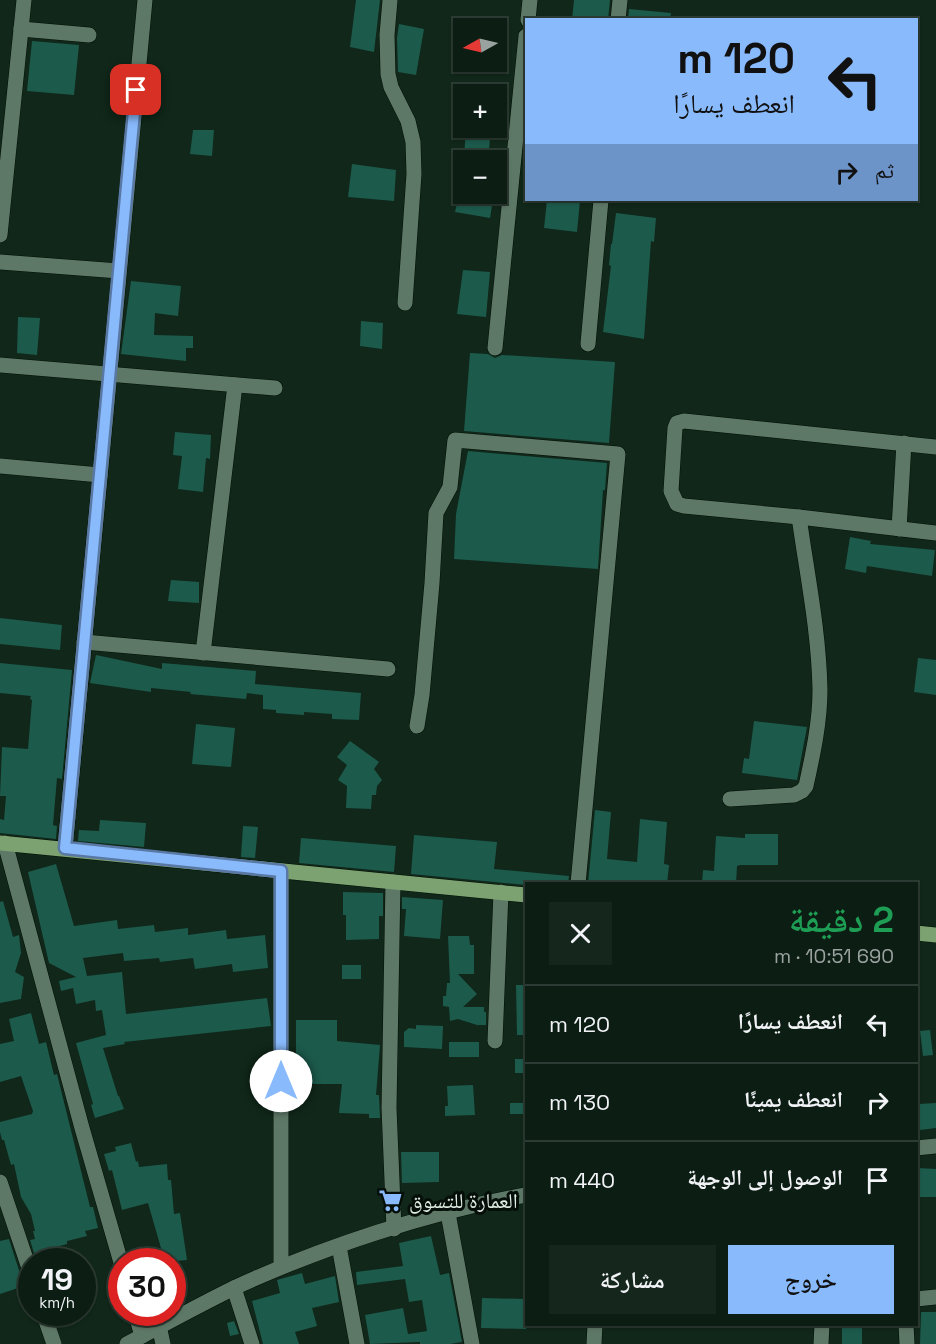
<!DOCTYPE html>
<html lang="ar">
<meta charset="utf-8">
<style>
:root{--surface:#0c1d13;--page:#15261c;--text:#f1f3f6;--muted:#9aa2a0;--line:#2c3b33;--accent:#89bafc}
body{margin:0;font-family:"Space Grotesk","Noto Naskh Arabic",sans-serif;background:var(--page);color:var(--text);direction:rtl;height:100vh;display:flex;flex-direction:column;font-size:22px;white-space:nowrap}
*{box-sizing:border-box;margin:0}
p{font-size:20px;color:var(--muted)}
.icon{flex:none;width:33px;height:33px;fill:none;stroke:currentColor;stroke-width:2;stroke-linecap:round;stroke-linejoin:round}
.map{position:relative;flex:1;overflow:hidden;direction:ltr}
.panel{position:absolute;left:525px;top:882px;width:393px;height:444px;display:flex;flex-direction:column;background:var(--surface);border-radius:0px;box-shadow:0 2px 4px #0004,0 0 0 2px var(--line);direction:rtl}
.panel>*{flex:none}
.hud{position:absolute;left:525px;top:18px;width:393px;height:183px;border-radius:0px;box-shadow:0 2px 4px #0004,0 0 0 2px var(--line);direction:rtl;background:#89bafc;color:#111;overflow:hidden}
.needle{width:39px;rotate:262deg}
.tools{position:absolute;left:453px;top:18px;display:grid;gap:12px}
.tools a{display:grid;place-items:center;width:54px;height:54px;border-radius:0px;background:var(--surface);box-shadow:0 2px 4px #0004,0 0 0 2px var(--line);font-size:30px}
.speed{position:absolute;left:18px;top:1248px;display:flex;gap:12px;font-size:30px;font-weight:700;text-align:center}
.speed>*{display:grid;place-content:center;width:78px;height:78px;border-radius:50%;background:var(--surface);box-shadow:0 2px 4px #0004,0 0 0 2px var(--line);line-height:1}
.speed small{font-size:15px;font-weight:400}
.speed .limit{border:9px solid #d22;background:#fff;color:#111}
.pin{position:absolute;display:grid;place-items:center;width:51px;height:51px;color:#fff;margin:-26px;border-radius:12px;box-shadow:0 3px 9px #0006}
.me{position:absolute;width:66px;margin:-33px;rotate:0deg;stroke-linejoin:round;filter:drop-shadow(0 0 4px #0008)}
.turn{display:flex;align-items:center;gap:21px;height:126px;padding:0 24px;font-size:27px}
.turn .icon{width:78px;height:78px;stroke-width:2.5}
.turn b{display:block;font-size:42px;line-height:51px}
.then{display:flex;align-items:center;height:57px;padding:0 24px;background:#0003;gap:12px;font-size:22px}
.round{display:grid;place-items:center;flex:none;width:63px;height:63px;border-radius:0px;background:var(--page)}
.summary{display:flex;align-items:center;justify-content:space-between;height:102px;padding:0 24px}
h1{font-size:36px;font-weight:600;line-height:45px;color:#1e9e55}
.action{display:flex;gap:12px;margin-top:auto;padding:12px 24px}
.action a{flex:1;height:69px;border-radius:0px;background:var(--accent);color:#111;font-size:24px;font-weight:600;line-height:69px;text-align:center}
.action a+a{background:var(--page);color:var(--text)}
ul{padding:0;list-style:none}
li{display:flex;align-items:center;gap:18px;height:78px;padding:0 24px;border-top:2px solid var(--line)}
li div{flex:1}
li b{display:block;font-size:22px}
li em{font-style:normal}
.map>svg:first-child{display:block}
.building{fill:#1c5a4c}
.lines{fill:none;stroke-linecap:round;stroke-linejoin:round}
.minor-casing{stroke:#001005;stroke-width:16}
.major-casing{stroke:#001005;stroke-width:16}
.minor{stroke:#5e7867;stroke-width:15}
.major{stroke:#7da272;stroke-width:15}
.route-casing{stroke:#5979a4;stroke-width:15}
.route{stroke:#89bafc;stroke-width:10}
.labels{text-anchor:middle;stroke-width:6;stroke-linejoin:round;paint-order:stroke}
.poi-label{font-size:21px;fill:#e0eee4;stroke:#050e08;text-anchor:start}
</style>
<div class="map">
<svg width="936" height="1344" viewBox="0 0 936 1344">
<rect width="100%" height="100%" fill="#102719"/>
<g class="building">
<polygon points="356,0 380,0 374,52 350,47"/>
<polygon points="574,0 610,0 608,20 572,20"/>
<polygon points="629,9 671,13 670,20 628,20"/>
<polygon points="399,24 424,29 416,75 398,72 397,38"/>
<polygon points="32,41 79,45 74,95 27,91"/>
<polygon points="466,128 491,128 488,160 469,160 469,157 464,157"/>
<polygon points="193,130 214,130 212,156 190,154"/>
<polygon points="352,164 396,170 394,201 348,197"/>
<polygon points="459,194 494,194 490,218 455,212"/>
<polygon points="547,200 580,200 577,232 544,228"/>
<polygon points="616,213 656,218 654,242 651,241 644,339 603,332 611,266 609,265 611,244 612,244"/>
<polygon points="463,270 490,272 486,317 457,314"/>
<polygon points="131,281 181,286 178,316 155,313 154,335 193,336 193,348 186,348 186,361 121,354"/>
<polygon points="18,317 40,318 37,355 17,353"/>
<polygon points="361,321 383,323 382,349 360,346"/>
<polygon points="470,353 488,354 495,358 502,355 615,362 609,443 464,431"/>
<polygon points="175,432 211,435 210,459 206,458 203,492 178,489 182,456 173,455"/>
<polygon points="468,451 607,463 605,490 603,490 598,569 454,559 456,514"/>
<polygon points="850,537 871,541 870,544 935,550 932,576 867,566 866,573 845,569"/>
<polygon points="171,580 199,582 199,603 168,601"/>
<polygon points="0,618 62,625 60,650 0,644"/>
<polygon points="96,655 162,669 162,663 256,671 255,684 361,693 359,720 332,719 332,714 304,712 304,715 276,713 276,710 263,709 263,695 247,693 246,699 190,694 191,692 151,688 151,692 90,683"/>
<polygon points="918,658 936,660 936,695 914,692"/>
<polygon points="0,663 72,670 62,779 57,778 53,825 57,826 56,839 0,833 0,819 4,820 6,796 0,796 2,747 28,749 32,700 30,699 31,696 0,693"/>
<polygon points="754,721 807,727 797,780 742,773 744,758 749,759"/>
<polygon points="196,724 235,728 231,767 192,764"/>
<polygon points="350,741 379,762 374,769 382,780 377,786 376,795 372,795 371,809 346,808 347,786 338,780 347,765 337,757"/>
<polygon points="595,810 611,812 607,859 637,862 640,819 667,822 664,864 669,865 667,884 588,884"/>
<polygon points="100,820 146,823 144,847 78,841 79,830 99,831"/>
<polygon points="243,826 258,827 255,858 241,857"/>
<polygon points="745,834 778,834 778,865 740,865 737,866 736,884 702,884 703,870 714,871 716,836 745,838"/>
<polygon points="414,835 497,842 494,869 569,876 568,884 526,884 526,885 411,874"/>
<polygon points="301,838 396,846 394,872 299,863"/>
<polygon points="56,864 74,926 117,920 118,929 154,925 155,932 188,928 188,935 226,930 227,939 265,935 268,968 233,972 232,964 195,969 193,958 160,962 159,958 124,961 123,953 83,958 87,976 122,972 126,1014 267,998 271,1026 124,1042 125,1044 103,1048 118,1096 119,1096 124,1109 95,1118 91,1105 93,1104 76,1043 106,1035 102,1010 96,1011 95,1000 76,1004 73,988 61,991 59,981 76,977 49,963 28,872"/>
<polygon points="343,892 383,893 383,916 379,916 379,939 346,940 346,915 343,915"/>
<polygon points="402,897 443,900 440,939 404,936 406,909 402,909"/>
<polygon points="3,901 13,937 19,935 21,953 15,972 24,977 21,999 0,1003 0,902"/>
<polygon points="448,936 469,936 470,945 474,945 474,974 458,974 477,994 463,1007 484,1007 484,1012 486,1012 486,1025 477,1025 458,1019 450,1021 449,1007 443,1006 443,996 446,996 447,983 450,983"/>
<rect x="342" y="965" width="19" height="14"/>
<polygon points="516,985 526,985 526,1035 517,1035"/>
<polygon points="31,1013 39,1044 46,1042 54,1075 57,1074 90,1207 93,1207 98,1228 85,1231 87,1236 67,1241 67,1244 34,1253 30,1240 35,1239 33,1231 35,1231 31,1214 21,1197 14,1164 11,1165 4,1140 2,1140 0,1132 0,1122 32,1114 33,1111 21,1076 0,1082 0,1044 14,1041 9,1019"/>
<polygon points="296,1020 337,1020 337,1041 380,1045 376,1095 379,1095 380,1118 369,1118 369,1114 339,1113 342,1084 296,1084"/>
<polygon points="416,1025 443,1026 442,1049 404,1047 404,1032 409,1028 416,1029"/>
<polygon points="930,1030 933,1055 923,1056 920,1031"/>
<rect x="449" y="1042" width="30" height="15"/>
<rect x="515" y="1059" width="11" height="14"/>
<polygon points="473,1085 475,1115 445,1116 445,1106 448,1106 447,1086"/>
<rect x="510" y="1103" width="16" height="11"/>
<polygon points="936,1103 936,1128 920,1130 918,1104"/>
<polygon points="131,1143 136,1162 138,1161 139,1167 167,1164 168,1180 171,1180 174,1214 180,1213 187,1260 165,1262 148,1203 122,1210 112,1170 109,1171 104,1154 116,1151 115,1147"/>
<polygon points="401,1152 439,1152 439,1182 402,1183"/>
<polygon points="918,1168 936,1169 936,1197 918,1197"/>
<polygon points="431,1236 440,1275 449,1273 462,1342 450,1344 420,1344 420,1342 370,1344 365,1315 403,1308 408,1334 427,1331 422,1300 409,1302 405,1279 357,1285 356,1272 403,1266 399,1243"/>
<polygon points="9,1239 24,1286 0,1294 0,1241"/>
<polygon points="302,1273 305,1284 335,1276 339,1302 312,1308 317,1326 295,1332 299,1344 263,1344 252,1301 280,1293 277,1280"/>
<polygon points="482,1298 526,1299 526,1329 481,1328"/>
<polygon points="921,1312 936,1312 936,1344 920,1344"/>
<polygon points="234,1321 239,1334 230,1336 227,1323"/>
<rect x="842" y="1324" width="20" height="20"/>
</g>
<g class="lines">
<defs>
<g id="minor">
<polyline points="390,0 387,35 388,74 391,87 408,121 413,142 414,174 405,303"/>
<polyline points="528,20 530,0"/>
<polyline points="618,20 620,0"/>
<polyline points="21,29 89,35"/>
<polyline points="0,235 24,0"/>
<polyline points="0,262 119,271"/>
<polyline points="588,344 601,200"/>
<polyline points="495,348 526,36"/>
<polyline points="0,365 275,388"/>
<polyline points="936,447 684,421 677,423 675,428 671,491 677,504 684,506 799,517 936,533"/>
<polyline points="0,466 100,475"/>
<polyline points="899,529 904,443"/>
<polyline points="84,642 388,669"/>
<polyline points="203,653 235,385"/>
<polyline points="417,726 422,695 432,583 436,513 450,487 455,440 618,454 578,884"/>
<path d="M 730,799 L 794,795 L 802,791 L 806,786 C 813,754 820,722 820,690 C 819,632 807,574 799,517"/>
<polyline points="5,843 82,1128 122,1266"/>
<polyline points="65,848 145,0"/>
<polyline points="281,871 281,1267"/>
<polyline points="393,882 389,1108 394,1229"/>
<polyline points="495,1041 501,892"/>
<polyline points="916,1148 936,1146"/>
<polyline points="0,1182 32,1277"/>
<polyline points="448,1213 472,1344"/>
<polyline points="339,1246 357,1344"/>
<polyline points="234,1288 252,1344"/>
<polyline points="916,1299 936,1297"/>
<polyline points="43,1312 54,1344"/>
<polyline points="135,1312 142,1336"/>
<polyline points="906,1324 907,1344"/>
<polyline points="159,1326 163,1344"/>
<path d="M 127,1344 C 163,1325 199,1305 236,1287 C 323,1247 432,1211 526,1195"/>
<polyline points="594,1344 595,1324"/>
<polyline points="821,1344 822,1324"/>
</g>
<g id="major">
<polyline points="0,843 526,895"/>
<polyline points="916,933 936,935"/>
</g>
</defs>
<use href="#minor" class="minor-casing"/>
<use href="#major" class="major-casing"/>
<use href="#minor" class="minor"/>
<use href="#major" class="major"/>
</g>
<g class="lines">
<defs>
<polyline id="route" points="136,90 65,848 281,871 281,1081"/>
</defs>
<use href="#route" class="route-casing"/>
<use href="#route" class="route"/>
</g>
<defs>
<symbol id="supermarket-bare" viewBox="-9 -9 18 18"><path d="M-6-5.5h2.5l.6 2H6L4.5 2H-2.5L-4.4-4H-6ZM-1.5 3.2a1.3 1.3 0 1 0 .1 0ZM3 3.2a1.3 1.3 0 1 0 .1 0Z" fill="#89bafc" stroke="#050e08" stroke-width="2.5" paint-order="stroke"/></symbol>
</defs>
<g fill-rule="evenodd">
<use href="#supermarket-bare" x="374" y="1184" width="33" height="33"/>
</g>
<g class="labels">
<g class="poi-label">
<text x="409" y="1208">العمارة للتسوق</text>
</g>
</g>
</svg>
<div class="tools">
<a><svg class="needle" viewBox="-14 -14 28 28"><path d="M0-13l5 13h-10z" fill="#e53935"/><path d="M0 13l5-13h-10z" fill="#9aa2a0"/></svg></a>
<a>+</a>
<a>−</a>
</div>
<div class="speed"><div>19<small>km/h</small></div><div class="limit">30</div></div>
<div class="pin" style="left:136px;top:90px;background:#d93025"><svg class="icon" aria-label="arrive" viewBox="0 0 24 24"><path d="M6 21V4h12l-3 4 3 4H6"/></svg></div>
<svg class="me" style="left:281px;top:1081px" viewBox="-20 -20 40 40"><circle r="19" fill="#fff"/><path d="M0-13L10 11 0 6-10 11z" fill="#89bafc"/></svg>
<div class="hud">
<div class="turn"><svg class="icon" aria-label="left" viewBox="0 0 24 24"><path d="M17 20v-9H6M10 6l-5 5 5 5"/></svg><div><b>120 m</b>انعطف يسارًا</div></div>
<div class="then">ثم<svg class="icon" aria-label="right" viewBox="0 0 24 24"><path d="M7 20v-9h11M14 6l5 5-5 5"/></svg></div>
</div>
<section class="panel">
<div class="summary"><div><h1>2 دقيقة</h1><p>690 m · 10:51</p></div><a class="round"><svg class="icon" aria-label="close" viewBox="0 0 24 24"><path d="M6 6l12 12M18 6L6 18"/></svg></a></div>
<ul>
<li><svg class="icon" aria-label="left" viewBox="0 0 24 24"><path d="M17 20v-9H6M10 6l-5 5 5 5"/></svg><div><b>انعطف يسارًا</b></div><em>120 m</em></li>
<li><svg class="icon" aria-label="right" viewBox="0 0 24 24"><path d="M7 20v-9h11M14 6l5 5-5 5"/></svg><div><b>انعطف يمينًا</b></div><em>130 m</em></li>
<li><svg class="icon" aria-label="arrive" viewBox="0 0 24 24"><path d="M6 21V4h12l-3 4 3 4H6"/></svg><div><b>الوصول إلى الوجهة</b></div><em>440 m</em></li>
</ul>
<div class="action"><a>خروج</a><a>مشاركة</a></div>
</section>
</div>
